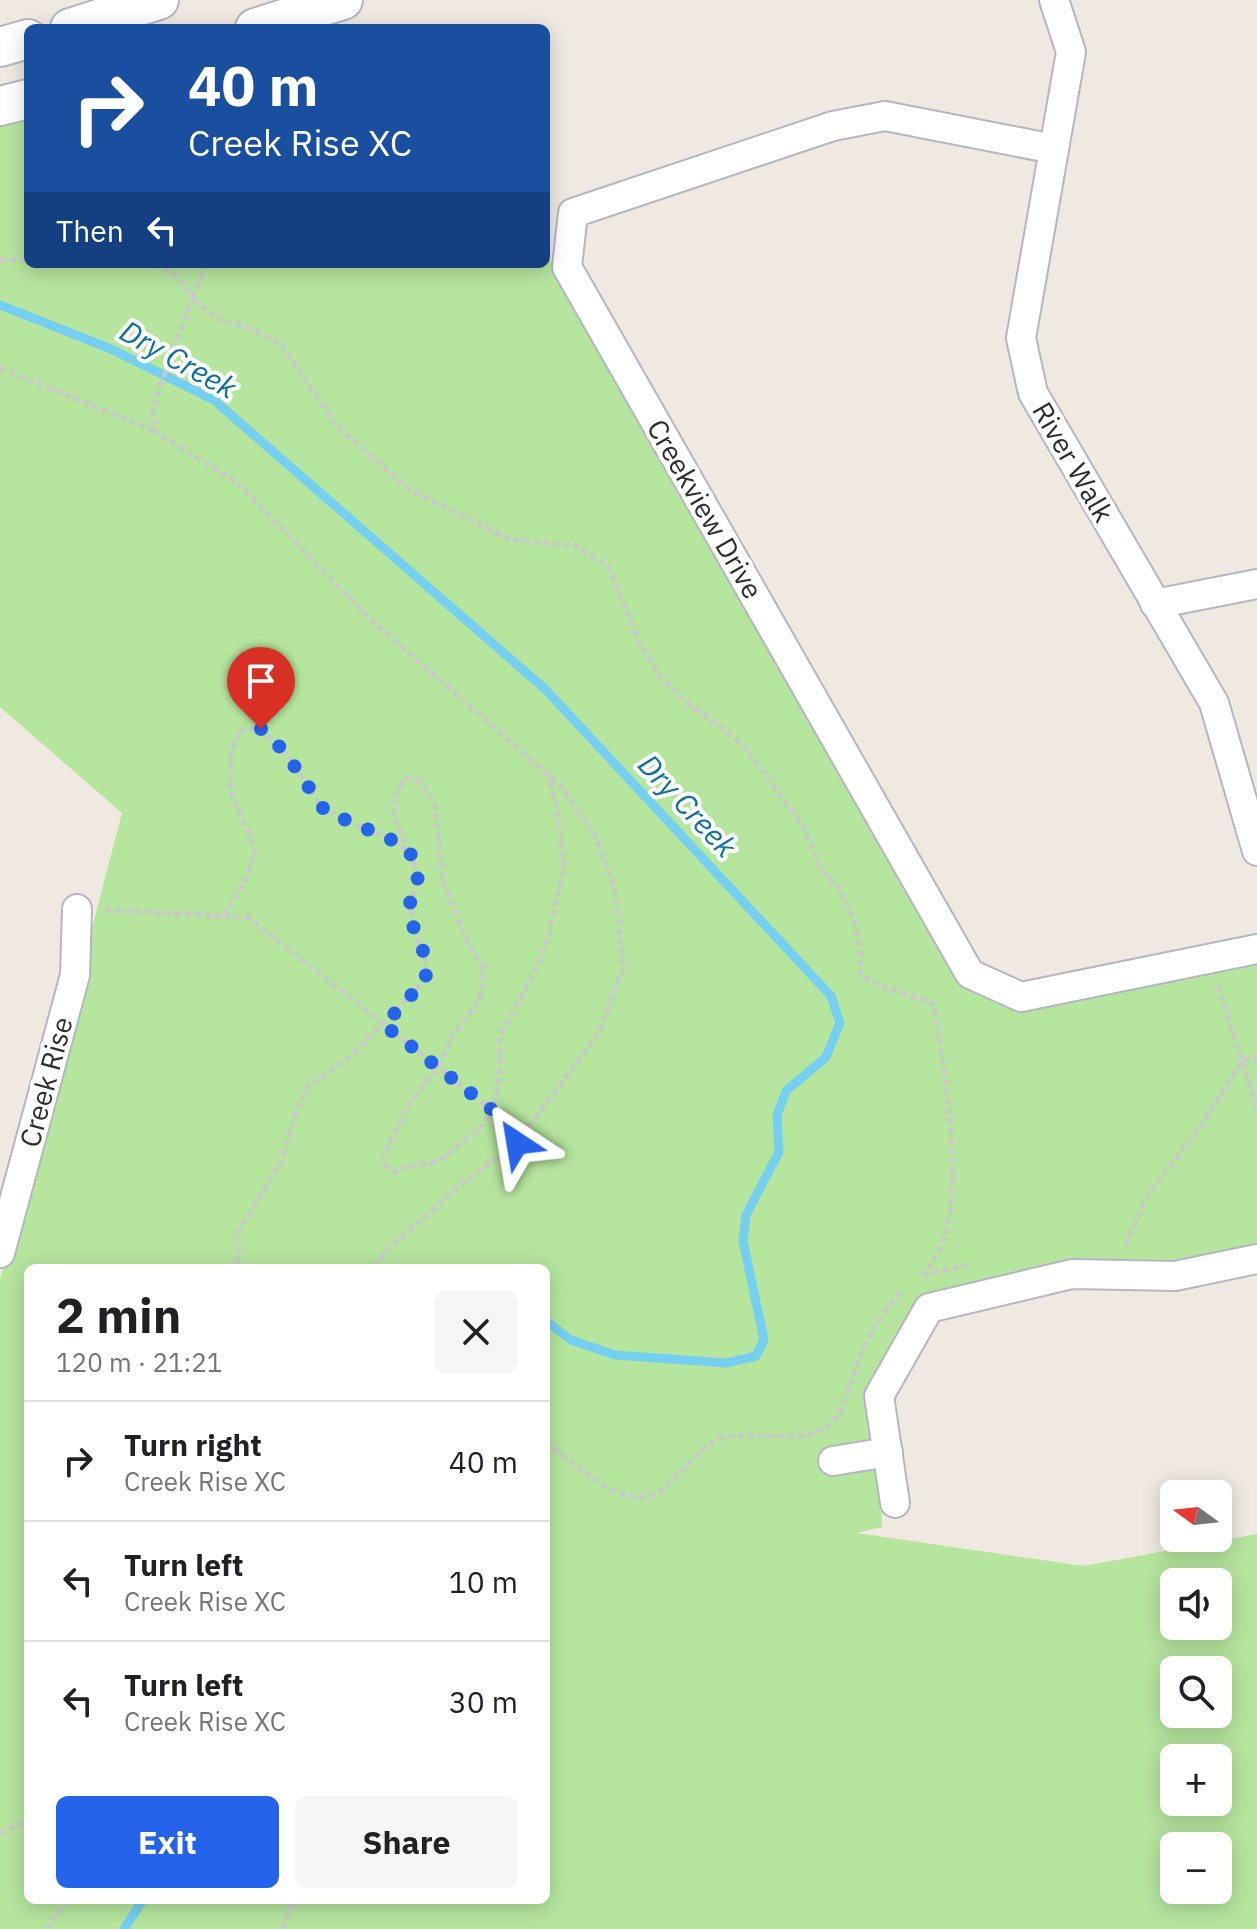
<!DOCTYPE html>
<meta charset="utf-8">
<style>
:root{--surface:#fff;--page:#f6f6f6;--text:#202124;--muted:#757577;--line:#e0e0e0;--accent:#2563eb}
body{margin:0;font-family:"IBM Plex Sans",sans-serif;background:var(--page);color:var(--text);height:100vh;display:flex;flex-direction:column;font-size:30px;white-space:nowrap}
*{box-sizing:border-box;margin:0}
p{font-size:26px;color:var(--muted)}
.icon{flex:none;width:44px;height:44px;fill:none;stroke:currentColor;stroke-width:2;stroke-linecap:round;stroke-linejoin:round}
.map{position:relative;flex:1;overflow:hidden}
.drawer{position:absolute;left:24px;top:1264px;width:526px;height:640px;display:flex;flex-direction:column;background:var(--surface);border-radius:12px;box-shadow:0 4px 20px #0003}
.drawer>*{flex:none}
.hud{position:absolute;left:24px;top:24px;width:526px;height:244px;border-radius:12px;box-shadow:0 4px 20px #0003;background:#1a4fa0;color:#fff;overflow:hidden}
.needle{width:52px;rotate:285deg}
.tools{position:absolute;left:1160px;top:1480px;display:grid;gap:16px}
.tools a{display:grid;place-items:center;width:72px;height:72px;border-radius:12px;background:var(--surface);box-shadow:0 4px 20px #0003;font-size:40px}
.pin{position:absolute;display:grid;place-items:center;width:68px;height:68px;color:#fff;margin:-82px -34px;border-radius:50% 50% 50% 0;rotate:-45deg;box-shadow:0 0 8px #0007}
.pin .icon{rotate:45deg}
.me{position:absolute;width:88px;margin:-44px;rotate:327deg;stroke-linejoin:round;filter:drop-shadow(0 0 6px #0008)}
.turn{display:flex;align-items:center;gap:28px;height:168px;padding:0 32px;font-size:36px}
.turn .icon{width:104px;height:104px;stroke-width:2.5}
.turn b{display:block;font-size:56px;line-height:68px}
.then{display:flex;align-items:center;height:76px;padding:0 32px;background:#0003;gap:16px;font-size:30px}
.round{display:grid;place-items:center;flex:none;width:84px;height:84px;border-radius:12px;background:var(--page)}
.summary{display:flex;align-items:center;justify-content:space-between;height:136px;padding:0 32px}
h1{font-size:48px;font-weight:700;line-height:60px}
.cta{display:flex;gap:16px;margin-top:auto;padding:16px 32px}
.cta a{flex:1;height:92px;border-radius:12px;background:var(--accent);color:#fff;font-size:32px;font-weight:700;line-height:92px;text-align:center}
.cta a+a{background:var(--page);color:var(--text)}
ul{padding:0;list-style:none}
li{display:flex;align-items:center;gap:24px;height:120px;padding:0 32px;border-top:2px solid var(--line)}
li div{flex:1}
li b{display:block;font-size:30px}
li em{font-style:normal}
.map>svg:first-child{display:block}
.green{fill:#b6e59e;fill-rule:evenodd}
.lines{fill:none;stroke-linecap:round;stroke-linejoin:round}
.stream{stroke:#75cff0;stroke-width:9}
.minor-casing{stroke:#b4b7c1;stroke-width:32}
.secondary-casing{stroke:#b4b7c1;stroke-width:42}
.path{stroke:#c9c9c9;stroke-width:5;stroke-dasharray:6 4;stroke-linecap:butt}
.minor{stroke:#fff;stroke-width:28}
.secondary{stroke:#fff;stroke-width:38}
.route{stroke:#2563eb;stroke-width:14;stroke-dasharray:0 25.2}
.labels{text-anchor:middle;stroke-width:8;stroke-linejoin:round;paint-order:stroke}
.street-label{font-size:28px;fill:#2e2e2e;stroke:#fff}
.water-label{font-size:30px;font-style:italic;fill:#0d6fa3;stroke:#fff}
</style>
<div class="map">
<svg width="1257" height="1929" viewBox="0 0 1257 1929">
<rect width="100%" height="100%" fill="#efe9e1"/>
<path class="green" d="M 28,98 L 28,264 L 546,264 L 546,259 L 567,267 L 971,974 L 1021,997 L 1257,950 L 1257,1259 L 1116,1276 L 929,1308 L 879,1396 L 882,1527 L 856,1533 L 1084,1566 L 1257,1534 L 1257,1929 L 0,1929 L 0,1280 L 122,813 L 0,707 L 0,106 ZM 28,1268 L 546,1268 L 546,1900 L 28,1900 ZM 1174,1582 L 1218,1582 L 1218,1626 L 1174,1626 ZM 1174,1670 L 1218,1670 L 1218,1714 L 1174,1714 ZM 1174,1758 L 1218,1758 L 1218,1802 L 1174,1802 ZM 1174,1846 L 1218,1846 L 1218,1890 L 1174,1890 Z"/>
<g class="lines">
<g class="stream">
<polyline points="0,305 111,349 214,400 546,690 831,996 840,1023 826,1057 786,1091 777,1115 779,1152 746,1215 743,1241 764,1340 756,1356 726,1363 615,1355 571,1340 546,1321"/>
<polyline points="124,1929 143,1900"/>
</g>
<defs>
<g id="minor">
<polyline points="1054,0 1071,52 1021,338 1033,393 1214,703 1257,851"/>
<polyline points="1054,149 885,116 833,126 573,213 567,267 970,974 1021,997 1257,949"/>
<polyline points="1155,604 1257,584"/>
<polyline points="0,1253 75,975 77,909"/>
<polyline points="833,1461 888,1452"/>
<polyline points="895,1503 879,1396 929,1308 1072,1274 1175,1276 1257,1259"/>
</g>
<g id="secondary">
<polyline points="70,28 159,0"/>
<polyline points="255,28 343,0"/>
<polyline points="0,47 28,39"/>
<polyline points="0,106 28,99"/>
</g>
</defs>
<use href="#minor" class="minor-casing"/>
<use href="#secondary" class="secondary-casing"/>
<g class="path">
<polyline points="0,259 28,260"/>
<polyline points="155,264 180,278 192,299 152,409 156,432 239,484 367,616 560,785 594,833 615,889 623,968 599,1033 517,1143 462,1184 387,1250 373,1268"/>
<path d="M 207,264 L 192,299 L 216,318 L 251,329 L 281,344 L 335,424 L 409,489 L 509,539 L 575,546 L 608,566 L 640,643 L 660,676 L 686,702 L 721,727 L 747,750 L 803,826 L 822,870 L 840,890 L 853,918 L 861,952 L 860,975 L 879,985 L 934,1004 C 943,1070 966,1181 942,1244 C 938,1255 929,1266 922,1275"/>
<polyline points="0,368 155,431"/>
<path d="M 410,852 C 396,825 383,804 407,778 L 419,781 L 435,804 L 443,881 L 465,938 L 483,967 L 480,999 L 452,1037 L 438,1068 L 410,1102 L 383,1158 L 386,1166 L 396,1172 L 407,1166 L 430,1164 L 444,1157 L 479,1129 L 492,1111 L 500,1073 L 500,1036 L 538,965 L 549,935 L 564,867 L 557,810 L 548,776"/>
<polyline points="105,910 248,917 524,1135"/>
<polyline points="224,916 248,875 255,849 230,790 231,752 241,730 261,729 284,751 325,811 390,839 410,852 418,880 410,903 413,926 425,956 426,979 350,1057 308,1086 296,1112 282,1160 237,1234 239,1256 234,1268"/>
<polyline points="1218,986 1242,1061 1257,1057"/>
<polyline points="1243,1062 1257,1110"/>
<polyline points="1126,1245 1148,1194 1201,1126 1242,1061"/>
<polyline points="923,1275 968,1265"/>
<path d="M 546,1442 C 572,1461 623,1512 657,1493 C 667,1488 676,1476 684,1468 C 696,1457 706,1443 722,1438 C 753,1430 798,1445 826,1428 C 845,1416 850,1382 857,1363 C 868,1336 882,1310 903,1291"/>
<polyline points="0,1834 28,1820"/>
<polyline points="46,1929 67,1900"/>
<polyline points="283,1929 293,1900"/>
</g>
<use href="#minor" class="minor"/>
<use href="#secondary" class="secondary"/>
</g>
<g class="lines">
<polyline class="route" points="261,729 284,751 325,811 390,839 410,852 418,880 410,903 413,926 425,956 426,979 384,1025 524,1135 517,1143"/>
</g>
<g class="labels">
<g class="street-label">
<text transform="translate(1073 462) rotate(60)" y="10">River Walk</text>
<text transform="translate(705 509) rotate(60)" y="10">Creekview Drive</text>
<text transform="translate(46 1082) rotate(-75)" y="10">Creek Rise</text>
</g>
<g class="water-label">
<text transform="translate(178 360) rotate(29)" y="10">Dry Creek</text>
<text transform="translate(687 806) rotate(47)" y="10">Dry Creek</text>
</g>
</g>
</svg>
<div class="tools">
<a><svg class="needle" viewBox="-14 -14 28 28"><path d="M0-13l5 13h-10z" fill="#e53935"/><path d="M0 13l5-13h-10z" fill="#757577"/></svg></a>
<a><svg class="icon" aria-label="sound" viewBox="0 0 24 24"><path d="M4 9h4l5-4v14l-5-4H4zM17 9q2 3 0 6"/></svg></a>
<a><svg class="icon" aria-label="search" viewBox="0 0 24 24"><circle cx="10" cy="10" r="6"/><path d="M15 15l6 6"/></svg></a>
<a>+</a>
<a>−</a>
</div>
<div class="pin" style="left:261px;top:729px;background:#d93025"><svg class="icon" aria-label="arrive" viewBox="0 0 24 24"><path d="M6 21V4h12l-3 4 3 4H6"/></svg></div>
<svg class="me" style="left:517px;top:1143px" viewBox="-20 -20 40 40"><path d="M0-17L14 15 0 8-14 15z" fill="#2563eb" stroke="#fff" stroke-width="4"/></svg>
<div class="hud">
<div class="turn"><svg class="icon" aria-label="right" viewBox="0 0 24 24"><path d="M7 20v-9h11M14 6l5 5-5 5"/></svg><div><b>40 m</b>Creek Rise XC</div></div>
<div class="then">Then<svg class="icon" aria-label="left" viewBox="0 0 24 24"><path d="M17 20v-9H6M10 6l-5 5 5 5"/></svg></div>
</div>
<section class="drawer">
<div class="summary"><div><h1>2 min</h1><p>120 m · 21:21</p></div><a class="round"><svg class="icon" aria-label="close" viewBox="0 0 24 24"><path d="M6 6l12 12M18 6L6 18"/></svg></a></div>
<ul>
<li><svg class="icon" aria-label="right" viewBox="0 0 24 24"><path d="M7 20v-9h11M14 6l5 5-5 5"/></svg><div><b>Turn right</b><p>Creek Rise XC</p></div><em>40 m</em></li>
<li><svg class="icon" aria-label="left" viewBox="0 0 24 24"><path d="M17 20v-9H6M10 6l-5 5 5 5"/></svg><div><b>Turn left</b><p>Creek Rise XC</p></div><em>10 m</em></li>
<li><svg class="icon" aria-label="left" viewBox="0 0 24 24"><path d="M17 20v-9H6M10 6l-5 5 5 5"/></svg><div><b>Turn left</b><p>Creek Rise XC</p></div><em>30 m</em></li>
</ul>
<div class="cta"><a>Exit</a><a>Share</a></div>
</section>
</div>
